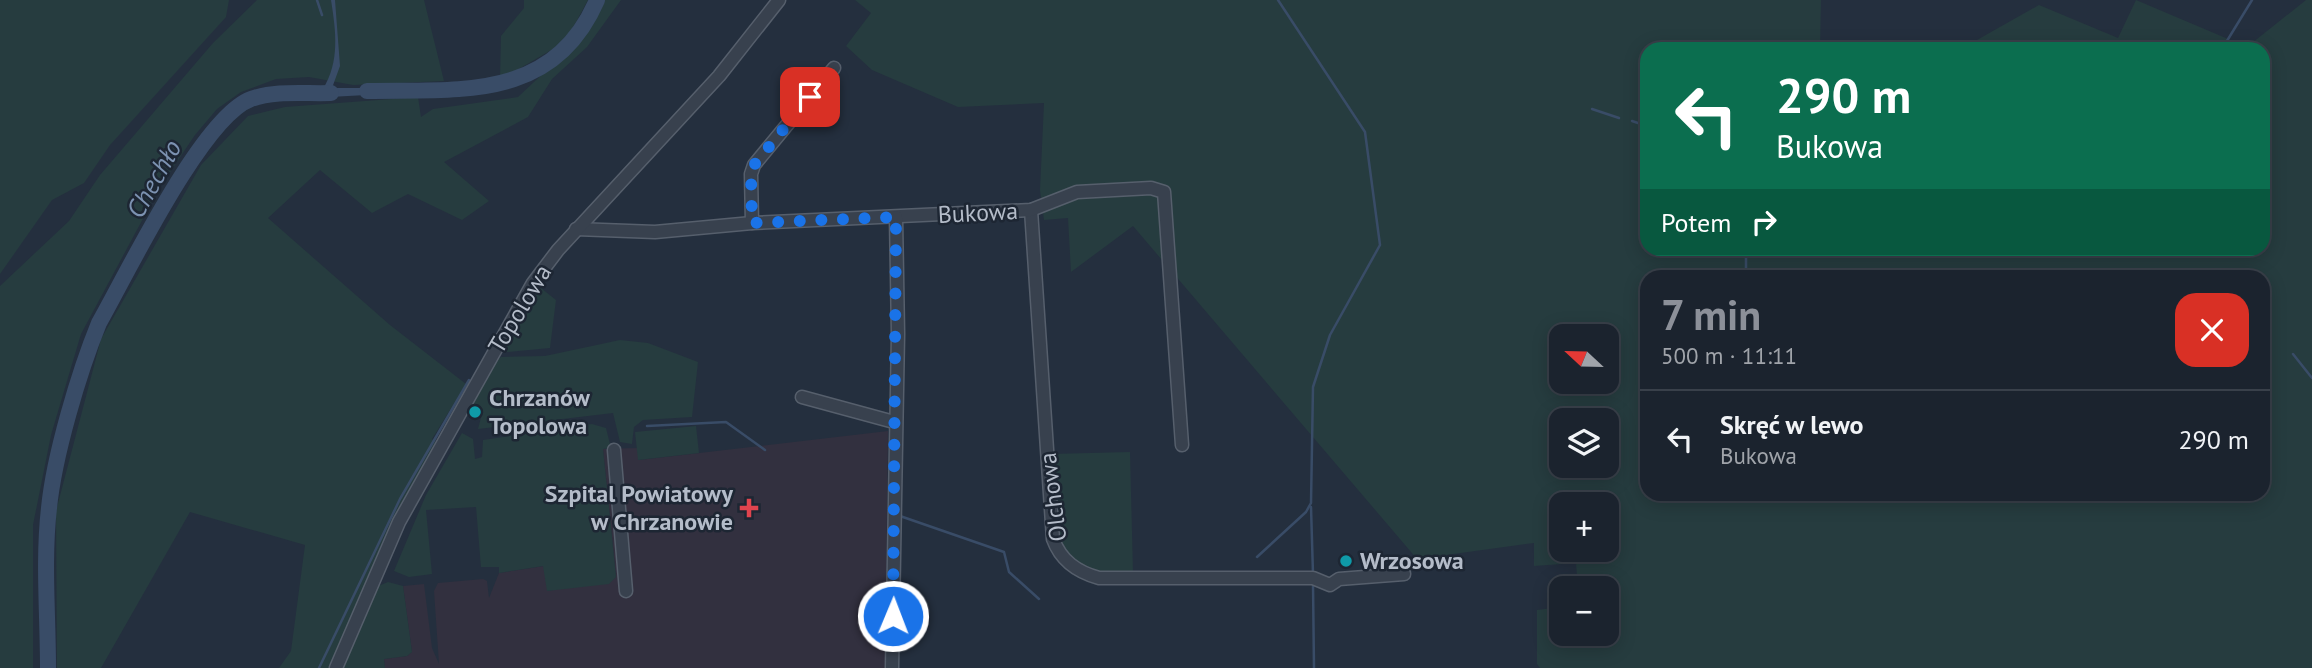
<!DOCTYPE html>
<html lang="pl">
<meta charset="utf-8">
<style>
:root{--surface:#1b232e;--page:#282f3a;--text:#f1f3f6;--muted:#a0a4aa;--line:#39404a;--accent:#8c9099}
body{margin:0;font-family:"PT Sans",sans-serif;background:var(--page);color:var(--text);height:100vh;display:flex;flex-direction:column;font-size:26px;white-space:nowrap}
*{box-sizing:border-box;margin:0}
p{font-size:23px;color:var(--muted)}
.icon{flex:none;width:38px;height:38px;fill:none;stroke:currentColor;stroke-width:2;stroke-linecap:round;stroke-linejoin:round}
.map{position:relative;flex:1;overflow:hidden}
.side{position:absolute;left:1640px;top:270px;width:630px;height:231px;display:flex;flex-direction:column;background:var(--surface);border-radius:21px;box-shadow:0 4px 18px #0003,0 0 0 2px var(--line)}
.side>*{flex:none}
.guide{position:absolute;left:1640px;top:42px;width:630px;height:214px;border-radius:21px;box-shadow:0 4px 18px #0003,0 0 0 2px var(--line);background:#0b6e4f;color:#fff;overflow:hidden}
.needle{width:46px;rotate:292deg}
.controls{position:absolute;left:1549px;top:324px;display:grid;gap:14px}
.controls a{display:grid;place-items:center;width:70px;height:70px;border-radius:14px;background:var(--surface);box-shadow:0 4px 18px #0003,0 0 0 2px var(--line);font-size:35px}
.pin{position:absolute;display:grid;place-items:center;width:60px;height:60px;color:#fff;margin:-30px;border-radius:14px;box-shadow:0 4px 10px #0006}
.me{position:absolute;width:77px;margin:-38px;rotate:1deg;stroke-linejoin:round;filter:drop-shadow(0 0 5px #0008)}
.turn{display:flex;align-items:center;gap:24px;height:147px;padding:0 21px;font-size:32px}
.turn .icon{width:91px;height:91px;stroke-width:2.5}
.turn b{display:block;font-size:49px;line-height:60px}
.then{display:flex;align-items:center;height:66px;padding:0 21px;background:#0003;gap:14px;font-size:26px}
.round{display:grid;place-items:center;flex:none;width:74px;height:74px;border-radius:21px;background:var(--page)}
.overview{display:flex;align-items:center;justify-content:space-between;height:119px;padding:0 21px}
h1{font-size:42px;font-weight:800;line-height:52px;color:var(--accent)}
ul{padding:0;list-style:none}
li{display:flex;align-items:center;gap:21px;height:98px;padding:0 21px;border-top:2px solid var(--line)}
li div{flex:1}
li b{display:block;font-size:26px}
li em{font-style:normal}
.map>svg:first-child{display:block}
.medical{fill:#32303f}
.green{fill:#263c3f;fill-rule:evenodd}
.water{fill:#394c67}
.lines{fill:none;stroke-linecap:round;stroke-linejoin:round}
.stream{stroke:#394c67;stroke-width:2.5}
.river{stroke:#394c67;stroke-width:16}
.minor-casing{stroke:#565f6c;stroke-width:15}
.minor{stroke:#38414e;stroke-width:12}
.route{stroke:#1a73e8;stroke-width:12;stroke-dasharray:0 21.6}
.culture-dot{fill:#0f9aa8;stroke:#1d2633;stroke-width:2.5}
.health-dot{fill:#e0444e;stroke:#1d2633;stroke-width:2.5}
.labels{text-anchor:middle;stroke-width:5;stroke-linejoin:round;paint-order:stroke}
.street-label{font-size:24px;fill:#b4bcc9;stroke:#1d2633}
.poi-label{font-size:24px;font-weight:bold;fill:#b4bcc9;stroke:#1d2633;text-anchor:start}
.water-label{font-size:26px;font-style:italic;fill:#7c92b1;stroke:#1d2633}
</style>
<div class="map">
<svg width="2312" height="668" viewBox="0 0 2312 668">
<rect width="100%" height="100%" fill="#242f3e"/>
<polygon class="medical" points="888,431 885,668 385,668 384,659 407,656 412,652 403,586 424,584 432,648 439,664 434,591 438,583 483,579 487,581 489,598 499,573 544,566 548,591 616,577 603,449 637,448 639,460"/>
<g class="green">
<polygon points="0,0 229,0 226,17 110,145 84,183 52,200 0,274"/>
<polygon points="257,0 424,0 444,81 353,85 309,77 276,79 241,92 217,109 195,135 160,187 81,334 51,435 33,525 33,668 0,668 0,286 69,221 100,175 213,43"/>
<polygon points="524,0 588,0 565,42 500,80 501,36 524,8"/>
<polygon points="601,0 621,0 587,47 552,79 528,117 444,162 489,201 462,220 408,194 372,213 320,170 268,218 390,325 466,384 432,439 436,442 395,519 329,668 279,668 291,651 305,545 190,512 101,668 57,668 56,511 101,339 201,165 248,116 285,107 418,97 421,117 433,109 518,97 582,37"/>
<path d="M 855,0 L 1821,0 L 1820,49 L 1647,49 L 1647,248 L 2263,248 L 2263,49 L 1961,49 L 2039,5 L 2118,38 L 2136,0 L 2247,47 L 2306,0 L 2312,0 L 2312,668 L 1540,668 L 1537,664 L 1537,610 L 1561,607 L 1561,634 L 1606,634 L 1606,588 L 1578,588 L 1576,563 L 1534,566 L 1534,543 L 1417,559 L 1133,226 L 1071,272 L 1068,218 L 1044,220 L 1040,190 L 1044,103 L 958,107 L 872,70 L 846,46 L 871,13 ZM 1647,276 L 2263,276 L 2263,494 L 1647,494 ZM 1561,336 L 1606,336 L 1606,382 L 1561,382 ZM 1561,420 L 1606,420 L 1606,466 L 1561,466 ZM 1561,504 L 1606,504 L 1606,550 L 1561,550 Z"/>
<polygon points="537,285 556,300 550,348 507,352 504,343"/>
<polygon points="620,340 648,343 698,362 692,417 643,420 634,427 632,444 620,442 613,413 478,429 483,410 472,403 494,362 501,357 545,356"/>
<polygon points="592,424 606,428 611,448 603,449 616,577 609,584 547,591 543,566 499,573 499,567 481,567 476,507 426,510 432,574 409,577 394,571 426,495 462,433 473,439 475,459 482,457 483,440"/>
<polygon points="696,426 699,453 638,460 635,432"/>
<polygon points="1130,452 1133,572 1097,571 1073,561 1057,540 1051,454"/>
<polygon points="388,582 403,586 412,652 407,656 384,659 385,668 341,668 376,587"/>
</g>
<path class="water" d="M 331,0 L 335,0 L 340,66 L 332,88 L 387,88 L 385,94 L 311,98 L 311,90 L 323,89 C 340,61 336,32 331,0 Z"/>
<g class="lines">
<g class="stream">
<polyline points="317,0 322,15"/>
<polyline points="2222,49 2252,0"/>
<polyline points="1592,109 1619,118"/>
<polyline points="1632,121 1647,126"/>
<polyline points="1746,248 1746,276"/>
<polyline points="2293,354 2312,378"/>
<polyline points="647,426 726,422 765,450"/>
<polyline points="1311,507 1313,574"/>
<polyline points="900,516 1004,552 1009,572 1039,599"/>
<polyline points="1257,557 1306,512 1311,503 1313,387 1330,335 1380,245 1365,132 1278,0"/>
<polyline points="1313,584 1314,668"/>
<polyline points="319,668 400,499 469,380"/>
</g>
<g class="river">
<path d="M 367,91 C 459,89 553,102 597,0"/>
<path d="M 48,668 C 48,615 43,560 49,508 C 54,456 79,372 99,323 C 127,274 202,117 251,99 C 276,90 305,94 331,93"/>
</g>
<defs>
<g id="minor">
<path d="M 1031,210 L 1053,539 C 1061,561 1077,572 1099,578 L 1313,578 L 1330,585 L 1339,579 L 1404,574"/>
<polyline points="752,223 751,174 754,165 834,68"/>
<polyline points="576,229 655,232 752,223 1031,210 1077,192 1151,188 1164,192 1182,445"/>
<polyline points="802,397 894,422"/>
<polyline points="614,450 626,591"/>
<polyline points="336,668 399,522 533,283 558,250 719,76 779,0"/>
<polyline points="892,668 898,334 896,217"/>
</g>
</defs>
<use href="#minor" class="minor-casing"/>
<use href="#minor" class="minor"/>
</g>
<g class="lines">
<polyline class="route" points="810,97 754,165 751,174 752,223 896,217 893,616"/>
</g>
<g class="culture-dot">
<circle cx="475" cy="412" r="7"/>
<circle cx="1346" cy="561" r="7"/>
</g>
<path class="health-dot" d="M745.5 497.5h7v7h7v7h-7v7h-7v-7h-7v-7h7z"/>
<g class="labels">
<g class="street-label">
<text transform="translate(978 213) rotate(-3)" y="8">Bukowa</text>
<text transform="translate(520 309) rotate(-59)" y="8">Topolowa</text>
<text transform="translate(1053 497) rotate(-97)" y="8">Olchowa</text>
</g>
<g class="poi-label">
<text x="489" y="406">Chrzanów<tspan x="489" dy="28">Topolowa</tspan></text>
<text x="733" y="502" text-anchor="end">Szpital Powiatowy<tspan x="733" dy="28">w Chrzanowie</tspan></text>
<text x="1360" y="569">Wrzosowa</text>
</g>
<g class="water-label">
<text transform="translate(154 179) rotate(-61)" y="9">Chechło</text>
</g>
</g>
</svg>
<div class="controls">
<a><svg class="needle" viewBox="-14 -14 28 28"><path d="M0-13l5 13h-10z" fill="#e53935"/><path d="M0 13l5-13h-10z" fill="#a0a4aa"/></svg></a>
<a><svg class="icon" aria-label="layers" viewBox="0 0 24 24"><path d="M12 4l9 5-9 5-9-5zM3 14l9 5 9-5"/></svg></a>
<a>+</a>
<a>−</a>
</div>
<div class="pin" style="left:810px;top:97px;background:#d93025"><svg class="icon" aria-label="arrive" viewBox="0 0 24 24"><path d="M6 21V4h12l-3 4 3 4H6"/></svg></div>
<svg class="me" style="left:893px;top:616px" viewBox="-20 -20 40 40"><circle r="17" fill="#1a73e8" stroke="#fff" stroke-width="3"/><path d="M0-11L8 9 0 5-8 9z" fill="#fff"/></svg>
<div class="guide">
<div class="turn"><svg class="icon" aria-label="left" viewBox="0 0 24 24"><path d="M17 20v-9H6M10 6l-5 5 5 5"/></svg><div><b>290 m</b>Bukowa</div></div>
<div class="then">Potem<svg class="icon" aria-label="right" viewBox="0 0 24 24"><path d="M7 20v-9h11M14 6l5 5-5 5"/></svg></div>
</div>
<section class="side">
<div class="overview"><div><h1>7 min</h1><p>500 m · 11:11</p></div><a class="round" style="background:#d93025;color:#fff"><svg class="icon" aria-label="close" viewBox="0 0 24 24"><path d="M6 6l12 12M18 6L6 18"/></svg></a></div>
<ul>
<li><svg class="icon" aria-label="left" viewBox="0 0 24 24"><path d="M17 20v-9H6M10 6l-5 5 5 5"/></svg><div><b>Skręć w lewo</b><p>Bukowa</p></div><em>290 m</em></li>
</ul>
</section>
</div>
